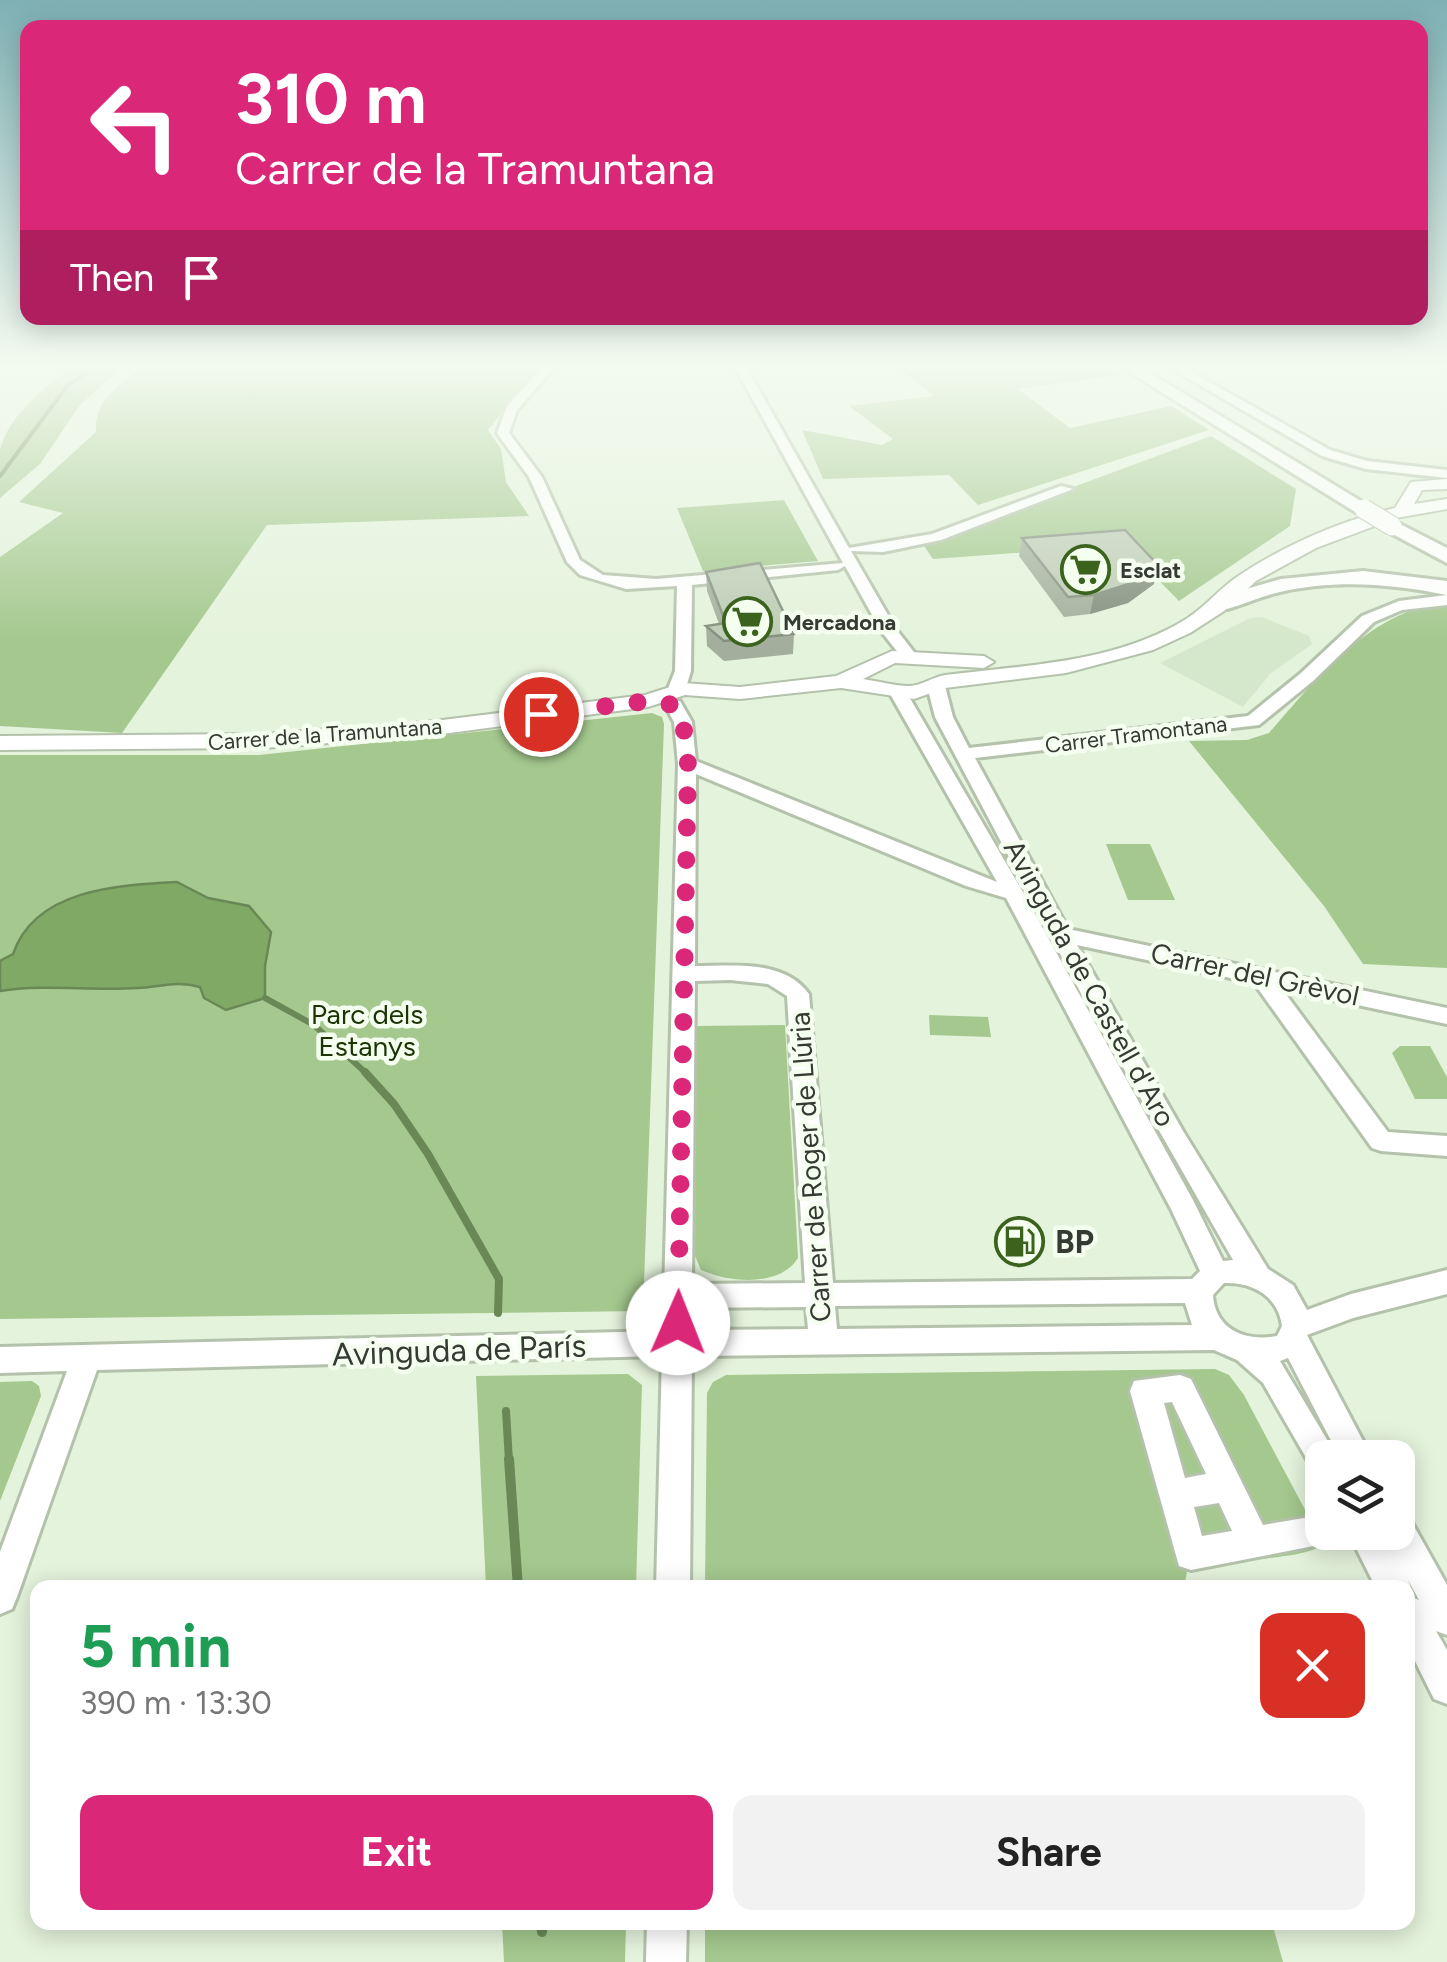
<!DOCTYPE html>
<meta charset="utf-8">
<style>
:root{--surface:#fff;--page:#f2f2f2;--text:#222;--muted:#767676;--accent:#db2777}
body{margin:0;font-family:Figtree,sans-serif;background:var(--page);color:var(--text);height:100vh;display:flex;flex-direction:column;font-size:38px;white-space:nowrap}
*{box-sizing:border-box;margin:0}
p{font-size:32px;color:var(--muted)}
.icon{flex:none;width:55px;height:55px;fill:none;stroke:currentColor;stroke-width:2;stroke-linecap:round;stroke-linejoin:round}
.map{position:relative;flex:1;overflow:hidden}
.side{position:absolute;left:30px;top:1580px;width:1385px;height:350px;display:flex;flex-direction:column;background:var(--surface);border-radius:20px;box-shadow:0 5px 25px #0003}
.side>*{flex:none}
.banner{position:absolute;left:20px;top:20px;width:1408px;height:305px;border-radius:20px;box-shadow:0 5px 25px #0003;background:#db2777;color:#fff;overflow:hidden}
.fabs{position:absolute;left:1305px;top:1440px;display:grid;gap:20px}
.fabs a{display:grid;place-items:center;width:110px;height:110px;border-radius:20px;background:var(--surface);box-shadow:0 5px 25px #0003;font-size:50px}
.pin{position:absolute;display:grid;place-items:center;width:85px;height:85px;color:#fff;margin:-42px;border:5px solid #fff;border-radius:50%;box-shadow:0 2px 10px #0007}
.me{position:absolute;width:110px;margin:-55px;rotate:1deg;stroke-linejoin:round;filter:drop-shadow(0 0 8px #0008)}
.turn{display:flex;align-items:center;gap:35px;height:210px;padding:0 50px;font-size:45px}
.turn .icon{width:130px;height:130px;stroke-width:2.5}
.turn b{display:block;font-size:70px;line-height:85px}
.then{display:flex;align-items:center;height:95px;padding:0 50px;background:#0003;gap:20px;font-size:38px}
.round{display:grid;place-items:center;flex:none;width:105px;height:105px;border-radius:20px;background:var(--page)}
.summary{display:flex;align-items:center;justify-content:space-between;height:170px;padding:0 50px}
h1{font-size:60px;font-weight:700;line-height:75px;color:#1e9e55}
.cta{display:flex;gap:20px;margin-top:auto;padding:20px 50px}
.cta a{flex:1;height:115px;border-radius:20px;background:var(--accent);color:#fff;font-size:40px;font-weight:700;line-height:115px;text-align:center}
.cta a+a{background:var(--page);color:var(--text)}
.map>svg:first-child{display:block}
.built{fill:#d6e8cb}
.green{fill:#a4c88e}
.water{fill:#80a966;stroke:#6a8856;stroke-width:2.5}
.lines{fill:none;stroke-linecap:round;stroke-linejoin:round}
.stream-far3{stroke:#6a8856;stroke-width:4}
.stream-far2{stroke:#6a8856;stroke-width:6}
.stream-far1{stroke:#6a8856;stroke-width:8}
.stream{stroke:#6a8856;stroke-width:10}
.minor-casing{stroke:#b4c2ab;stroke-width:6}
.major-casing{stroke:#b4c2ab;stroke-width:4}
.highway-casing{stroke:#b4c2ab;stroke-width:6}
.minor{fill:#fff;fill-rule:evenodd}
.major{fill:#fff;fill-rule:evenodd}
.highway{fill:#fff;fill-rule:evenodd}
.highway-bridge-casing{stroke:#b4c2ab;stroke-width:21;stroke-linecap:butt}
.highway-bridge{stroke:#fff;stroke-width:19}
.wall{fill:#a3af9c}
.shaded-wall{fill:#848f7f}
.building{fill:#bdccb5;stroke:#848f7f;stroke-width:2.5}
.route{stroke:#db2777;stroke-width:18;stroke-dasharray:0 32.4}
.labels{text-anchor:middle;stroke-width:9;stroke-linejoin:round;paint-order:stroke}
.far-poi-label{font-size:22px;font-weight:bold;fill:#353b32;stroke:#f5fff0;text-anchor:start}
.far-street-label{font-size:22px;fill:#353b32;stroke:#f5fff0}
.street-label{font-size:28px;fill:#353b32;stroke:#f5fff0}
.park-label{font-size:28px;fill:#1a3403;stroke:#f5fff0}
.near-poi-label{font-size:32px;font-weight:bold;fill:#353b32;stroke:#f5fff0;text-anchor:start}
.near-street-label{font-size:32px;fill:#353b32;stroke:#f5fff0}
</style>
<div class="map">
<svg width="1447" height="1962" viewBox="0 0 1447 1962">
<rect width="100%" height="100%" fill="#e4f3dc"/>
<g class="built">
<polygon points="1262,617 1309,636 1312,644 1271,673 1243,707 1160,663 1250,618"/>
<polygon points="1030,1224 1038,1258 1009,1259 1002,1225"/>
</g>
<g class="green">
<path d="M 74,367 L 122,367 L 80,405 L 40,464 L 0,498 C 0,483 0,464 0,450 C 8,416 46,385 74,367 Z"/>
<path d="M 145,367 L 539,367 L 488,430 L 501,449 L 506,482 L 529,516 L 267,525 L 122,733 L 0,726 L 0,557 L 63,513 L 19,502 L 96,432 C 94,400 120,382 145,367 Z"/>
<polygon points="898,367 1103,367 1117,375 1018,389 1070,428 1171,406 1209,430 978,505 949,475 823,479 802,430 882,445 893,439 849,406 934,396"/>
<polygon points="1211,436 1296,489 1290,526 1179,601 1124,545 933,559 922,543"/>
<polygon points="784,500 818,561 703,571 677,508"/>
<path d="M 1447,603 L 1447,968 L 1363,964 L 1324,906 L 1189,741 L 1247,740 L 1269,733 C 1315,681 1371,608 1447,603 Z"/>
<polygon points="652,713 662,717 664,724 643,1311 0,1319 0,755 259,755"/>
<polygon points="1106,844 1150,844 1175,900 1128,900"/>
<polygon points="929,1015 988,1017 991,1037 930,1035"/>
<path d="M 785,1025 L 798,1258 C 780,1287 730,1283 701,1270 L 695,1256 L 696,1026 Z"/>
<polygon points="1400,1046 1430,1046 1447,1077 1447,1099 1415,1099 1392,1053"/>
<path d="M 1215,1369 L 1229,1375 L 1244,1395 L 1319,1536 L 1321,1544 L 1315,1549 C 1284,1562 1208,1558 1187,1572 L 1184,1587 L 705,1588 L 707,1393 L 713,1382 L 726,1375 Z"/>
<polygon points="628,1374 642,1385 636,1587 486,1587 476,1376"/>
<polygon points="32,1381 39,1386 41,1396 0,1501 0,1382"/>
<polygon points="502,1923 626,1923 625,1962 504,1962"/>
<polygon points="705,1923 1272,1923 1283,1962 705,1962"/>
</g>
<path class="water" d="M 177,882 L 208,898 L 249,906 L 271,932 L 265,966 L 265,998 L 226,1010 L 204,998 L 200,987 C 177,980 160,987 137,988 C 91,991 45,984 0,991 L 0,961 L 13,954 C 35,889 118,885 177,882 Z"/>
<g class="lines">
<polyline class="stream-far3" points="0,476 68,385 96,367"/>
<polyline class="stream-far2" points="265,998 314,1025 367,1074"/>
<g class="stream-far1">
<polyline points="365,1072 394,1104 428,1154 499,1279 498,1313"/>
<polyline points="506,1411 509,1461"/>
</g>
<g class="stream">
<polyline points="509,1459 518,1588"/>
<polyline points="541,1922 542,1932"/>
</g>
<defs>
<g id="minor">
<polygon points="543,367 555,367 517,410 509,433 542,477 580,560 603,575 656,579 843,563 735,367 746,367 849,548 932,534 1061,486 1073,489 941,540 883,552 851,551 896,629 917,656 915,659 903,659 881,631 845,566 838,570 692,585 691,671 685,691 676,696 667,691 675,671 677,586 626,589 580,575 567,562 529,477 497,433 507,406"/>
<polygon points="1169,367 1183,367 1330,450 1367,461 1447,470 1447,478 1366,469 1322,456"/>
<path d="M 1447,595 L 1447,605 L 1402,610 L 1374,622 L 1313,681 L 1259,725 L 975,758 L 1068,929 L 1447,1008 L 1447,1024 L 1282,989 L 1388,1132 L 1447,1136 L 1447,1156 L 1381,1151 L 1372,1148 L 1254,983 L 1077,945 L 1183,1131 L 1268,1269 L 1293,1285 L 1307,1310 L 1351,1294 L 1447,1270 L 1447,1294 L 1353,1318 L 1307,1335 L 1372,1458 L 1340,1458 L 1288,1358 L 1280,1361 L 1338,1458 L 1322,1458 L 1322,1472 L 1312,1468 L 1263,1383 L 1237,1360 L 1214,1350 L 692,1356 L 690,1588 L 656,1588 L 662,1356 L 97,1370 L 17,1597 L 12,1609 L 0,1614 L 0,1552 L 67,1371 L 0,1373 L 0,1347 L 663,1331 L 678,764 L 674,722 L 665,705 L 668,701 L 680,701 L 692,722 L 696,761 L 997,882 L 889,692 L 892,688 L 904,688 L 1024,894 L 1193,1200 L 1223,1261 L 1233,1260 L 1084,999 L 935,717 L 927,686 L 936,681 L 945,686 L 953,717 L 969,748 L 1248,716 L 1301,673 L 1362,616 L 1399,601 ZM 696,774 L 966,886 L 1006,898 L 1171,1209 L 1200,1271 L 1192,1279 L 833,1283 L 809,994 C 784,959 733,966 695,966 ZM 730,980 L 768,984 L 787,996 L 805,1283 L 692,1284 L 695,981 ZM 1224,1283 C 1253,1282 1278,1296 1282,1326 L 1277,1336 C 1246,1342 1215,1330 1213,1295 ZM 1185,1303 L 1192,1325 L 837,1329 L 835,1306 ZM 806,1307 L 808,1329 L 692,1330 L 692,1308 Z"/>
<path d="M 1180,1375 L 1191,1379 L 1263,1525 L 1322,1515 L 1322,1532 L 1338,1532 L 1334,1542 L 1191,1570 L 1179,1566 L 1130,1391 L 1134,1381 ZM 1172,1402 L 1206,1474 L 1185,1478 L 1164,1403 ZM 1219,1503 L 1232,1531 L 1202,1536 L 1194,1507 Z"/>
<path d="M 1398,1514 L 1410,1519 L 1447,1585 L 1447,1635 L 1436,1631 L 1447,1650 L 1447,1704 L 1434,1699 L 1408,1647 L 1408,1588 L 1376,1588 L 1348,1532 L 1382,1532 L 1385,1538 L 1383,1532 L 1398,1532 ZM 1408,1580 L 1419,1600 L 1408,1596 L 1411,1588 Z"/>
<polygon points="647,1922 687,1922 686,1962 646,1962"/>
</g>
<path id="major" d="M 1447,479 L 1447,489 L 1422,490 L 1414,504 L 1447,499 L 1447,509 L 1396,518 L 1316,548 L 1256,581 L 1224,611 L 1190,633 L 1153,650 L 1066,673 L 945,688 L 914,699 L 841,688 L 740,699 L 685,695 L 648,707 L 434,735 L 263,748 L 0,750 L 0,736 L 263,734 L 434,721 L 645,695 L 683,683 L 740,687 L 836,676 L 892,651 L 984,656 L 994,662 L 984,668 L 895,663 L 863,679 C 878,681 894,686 909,686 C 921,686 933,677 945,675 C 1024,665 1104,664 1176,625 C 1201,612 1216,592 1234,579 C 1282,546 1339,521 1395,508 L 1411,482 Z"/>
<g id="highway">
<polygon points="1121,367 1140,367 1374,509 1364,515 1357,513"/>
<polygon points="1392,520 1447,548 1447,563 1385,530 1382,526"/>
<path d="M 1363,571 L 1447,581 L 1447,595 C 1392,584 1336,579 1280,592 C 1262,596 1245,604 1227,609 L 1216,602 L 1219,597 L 1281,579 Z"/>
</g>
</defs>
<use href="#minor" class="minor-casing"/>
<use href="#major" class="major-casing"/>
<use href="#highway" class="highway-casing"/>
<use href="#minor" class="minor"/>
<use href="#major" class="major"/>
<use href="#highway" class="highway"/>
<defs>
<polyline id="highway-bridge" points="1364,509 1392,526"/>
</defs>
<use href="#highway-bridge" class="highway-bridge-casing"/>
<use href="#highway-bridge" class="highway-bridge"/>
</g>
<g class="wall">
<polygon points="1022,538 1154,584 1128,603 1090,614 1064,617 1019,556"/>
<polygon points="706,572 794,634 793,654 724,661 707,646 706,626 719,624 707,591"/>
</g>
<polygon class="shaded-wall" points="1158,565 1154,584 1128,603 1090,614 1094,595"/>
<g class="building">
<polygon points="1125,530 1158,565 1132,583 1094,595 1068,597 1022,538"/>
<polygon points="760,563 794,634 724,641 706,626 726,623 706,572"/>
</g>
<linearGradient id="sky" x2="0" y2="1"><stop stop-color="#7eb0b4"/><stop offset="0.57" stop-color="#f3faef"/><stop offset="1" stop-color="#f3faef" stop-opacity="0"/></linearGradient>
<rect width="1447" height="642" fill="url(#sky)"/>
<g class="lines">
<polyline class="route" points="541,714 648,701 674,705 683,722 688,764 678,1323"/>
</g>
<defs>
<symbol id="supermarket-ring" viewBox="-11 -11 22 22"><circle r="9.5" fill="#f5fff0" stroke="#3c631d" stroke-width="1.5"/><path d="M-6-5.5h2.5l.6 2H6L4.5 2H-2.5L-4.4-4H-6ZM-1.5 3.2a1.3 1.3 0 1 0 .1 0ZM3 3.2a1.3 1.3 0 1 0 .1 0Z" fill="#3c631d"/></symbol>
<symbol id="fuel-ring" viewBox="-11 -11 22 22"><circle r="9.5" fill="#f5fff0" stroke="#3c631d" stroke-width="1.5"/><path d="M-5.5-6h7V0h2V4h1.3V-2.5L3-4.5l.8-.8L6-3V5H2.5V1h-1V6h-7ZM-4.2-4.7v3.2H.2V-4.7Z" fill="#3c631d"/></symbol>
</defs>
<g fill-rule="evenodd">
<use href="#supermarket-ring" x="1058" y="542" width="55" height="55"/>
<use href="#supermarket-ring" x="720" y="594" width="55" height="55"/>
<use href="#fuel-ring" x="992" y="1214" width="55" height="55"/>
</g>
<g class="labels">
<g class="far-poi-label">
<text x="1120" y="578">Esclat</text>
<text x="783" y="630">Mercadona</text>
</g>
<g class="far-street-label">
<text transform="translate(325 734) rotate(-4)" y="8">Carrer de la Tramuntana</text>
<text transform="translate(1136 734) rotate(-7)" y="8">Carrer Tramontana</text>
</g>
<g class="street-label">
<text transform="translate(1255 974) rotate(12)" y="10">Carrer del Grèvol</text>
<text transform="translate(1090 983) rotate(61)" y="10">Avinguda de Castell d'Aro</text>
<text transform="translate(810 1167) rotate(-94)" y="10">Carrer de Roger de Llúria</text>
</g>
<g class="park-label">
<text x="367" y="1024">Parc dels<tspan x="367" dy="32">Estanys</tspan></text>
</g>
<g class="near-poi-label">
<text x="1055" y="1253">BP</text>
</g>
<g class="near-street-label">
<text transform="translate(459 1350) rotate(-2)" y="11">Avinguda de París</text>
</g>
</g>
</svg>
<div class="fabs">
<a><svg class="icon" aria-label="layers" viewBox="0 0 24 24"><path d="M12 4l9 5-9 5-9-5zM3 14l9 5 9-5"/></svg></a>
</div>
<div class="pin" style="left:541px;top:714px;background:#d93025"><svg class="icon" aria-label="arrive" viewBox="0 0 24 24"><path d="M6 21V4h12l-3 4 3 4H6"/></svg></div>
<svg class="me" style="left:678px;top:1323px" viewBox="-20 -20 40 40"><circle r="19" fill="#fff"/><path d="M0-13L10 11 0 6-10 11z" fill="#db2777"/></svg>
<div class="banner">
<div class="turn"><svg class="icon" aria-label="left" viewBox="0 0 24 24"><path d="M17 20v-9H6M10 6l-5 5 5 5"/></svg><div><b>310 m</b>Carrer de la Tramuntana</div></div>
<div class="then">Then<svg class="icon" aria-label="arrive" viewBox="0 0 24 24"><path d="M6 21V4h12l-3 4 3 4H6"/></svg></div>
</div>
<section class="side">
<div class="summary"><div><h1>5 min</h1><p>390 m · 13:30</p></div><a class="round" style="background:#d93025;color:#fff"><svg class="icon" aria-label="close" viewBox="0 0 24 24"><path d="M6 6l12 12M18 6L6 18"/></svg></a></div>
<div class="cta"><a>Exit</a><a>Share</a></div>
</section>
</div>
